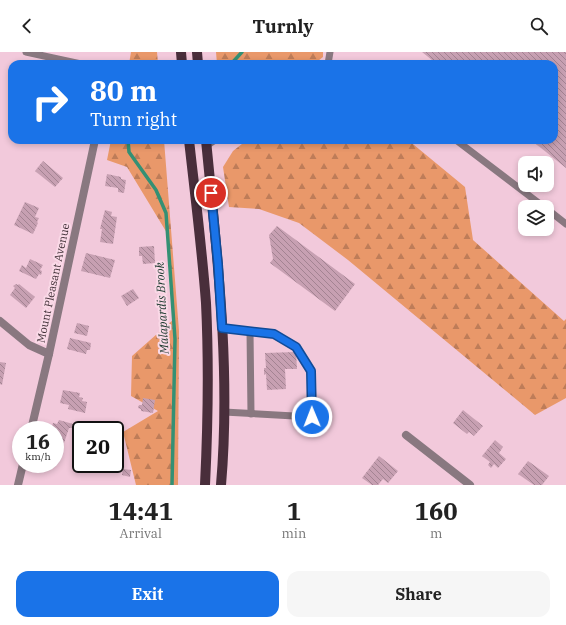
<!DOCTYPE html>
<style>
:root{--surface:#fff;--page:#f6f6f6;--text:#222;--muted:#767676;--accent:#1a73e8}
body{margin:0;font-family:"IBM Plex Serif",serif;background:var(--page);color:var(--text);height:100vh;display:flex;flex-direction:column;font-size:15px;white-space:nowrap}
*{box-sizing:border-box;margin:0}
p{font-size:13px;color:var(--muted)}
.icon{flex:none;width:22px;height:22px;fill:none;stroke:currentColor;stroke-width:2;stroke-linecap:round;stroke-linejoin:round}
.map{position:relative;height:433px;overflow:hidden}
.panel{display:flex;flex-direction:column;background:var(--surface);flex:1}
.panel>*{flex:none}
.hud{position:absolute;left:8px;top:8px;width:550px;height:84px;border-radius:12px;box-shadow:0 2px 6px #0003;background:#1a73e8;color:#fff;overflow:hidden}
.fabs{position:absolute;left:518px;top:104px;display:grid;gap:8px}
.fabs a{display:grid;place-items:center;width:36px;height:36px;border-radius:8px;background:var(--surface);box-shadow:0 2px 6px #0003;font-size:20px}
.speed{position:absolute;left:12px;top:369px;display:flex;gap:8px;font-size:20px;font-weight:700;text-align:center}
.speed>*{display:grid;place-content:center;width:52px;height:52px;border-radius:50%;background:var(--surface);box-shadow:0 2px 6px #0003;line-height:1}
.speed small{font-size:10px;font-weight:400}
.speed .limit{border:2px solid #111;border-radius:6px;background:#fff;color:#111}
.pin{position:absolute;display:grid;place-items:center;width:34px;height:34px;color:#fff;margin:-17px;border:2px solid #fff;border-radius:50%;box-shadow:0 1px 4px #0007}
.me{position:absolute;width:44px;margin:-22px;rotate:359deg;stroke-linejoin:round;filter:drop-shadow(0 0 3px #0008)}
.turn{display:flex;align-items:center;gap:14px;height:84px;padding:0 16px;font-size:18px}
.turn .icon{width:52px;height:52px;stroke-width:2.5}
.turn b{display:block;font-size:28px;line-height:34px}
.eta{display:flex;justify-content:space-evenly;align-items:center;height:68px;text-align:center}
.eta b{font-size:24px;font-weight:700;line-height:28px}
.cta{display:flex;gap:8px;margin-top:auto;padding:8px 16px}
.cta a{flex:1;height:46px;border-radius:12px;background:var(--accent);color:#fff;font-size:16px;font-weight:700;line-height:46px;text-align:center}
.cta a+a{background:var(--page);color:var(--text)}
header{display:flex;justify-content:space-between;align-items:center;height:52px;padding:0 16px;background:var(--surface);font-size:18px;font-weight:700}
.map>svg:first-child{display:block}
.forest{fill:url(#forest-firs)}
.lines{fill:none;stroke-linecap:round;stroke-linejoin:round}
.stream{stroke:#349074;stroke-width:3.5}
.building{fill:url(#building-back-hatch)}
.lane{stroke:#897880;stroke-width:7}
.street{stroke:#897880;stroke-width:8}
.primary{stroke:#492e3b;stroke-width:10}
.route-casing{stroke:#114b97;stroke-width:10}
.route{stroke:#1a73e8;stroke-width:7}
.labels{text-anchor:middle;stroke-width:4;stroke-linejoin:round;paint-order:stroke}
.street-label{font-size:11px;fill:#403037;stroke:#fad9e7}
.water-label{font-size:12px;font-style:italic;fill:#223e34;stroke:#fad9e7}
</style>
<header><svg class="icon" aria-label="back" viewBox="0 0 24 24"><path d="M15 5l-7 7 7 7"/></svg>Turnly<svg class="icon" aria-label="search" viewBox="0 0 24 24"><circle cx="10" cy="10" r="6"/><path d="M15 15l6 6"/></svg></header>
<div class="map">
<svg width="566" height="433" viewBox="0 0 566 433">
<defs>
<pattern id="forest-firs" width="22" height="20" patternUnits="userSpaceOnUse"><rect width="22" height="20" fill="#e9986a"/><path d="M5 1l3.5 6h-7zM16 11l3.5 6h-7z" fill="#be7c58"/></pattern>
<pattern id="building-back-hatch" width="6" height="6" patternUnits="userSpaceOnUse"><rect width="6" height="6" fill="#c7a0b2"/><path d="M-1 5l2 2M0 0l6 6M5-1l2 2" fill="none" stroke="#a38392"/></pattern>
</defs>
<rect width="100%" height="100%" fill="#f2c9db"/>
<g class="forest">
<polygon points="131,0 157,0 158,12 129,12"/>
<polygon points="216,0 323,0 323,5 314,12 217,12"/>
<polygon points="111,88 164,88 179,279 178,433 136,433 123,380 158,359 131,344 132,304 174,267 167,181 127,115 107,108"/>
<polygon points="247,88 408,88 465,135 473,188 564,269 566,267 566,346 535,363 348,208 299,171 259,157 229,155 223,115 233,99"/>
</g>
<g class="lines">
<g class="stream">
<polyline points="231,12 242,0"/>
<polyline points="128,88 129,100 156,138 166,161 175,287 172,433"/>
</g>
</g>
<g class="building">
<polygon points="422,0 566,0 566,116 531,88 554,88 554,12 437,12"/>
<polygon points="43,109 63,126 55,135 35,119"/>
<polygon points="107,122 121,125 121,127 126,128 124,141 118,140 118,136 105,134"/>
<polygon points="25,150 39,156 35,165 39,166 37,170 38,171 33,182 14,173"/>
<polygon points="105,158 112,160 111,164 117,165 113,192 100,190 102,177 100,177"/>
<polygon points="277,174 355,232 335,259 270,211 273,207 269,183"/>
<polygon points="154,194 155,211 143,212 142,204 139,204 139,195"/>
<polygon points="86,201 115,208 110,226 81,219"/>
<polygon points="30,207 43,213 40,218 42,219 41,223 39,222 36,227 19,219 22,213 26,216"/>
<polygon points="16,232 18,233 19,232 35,245 26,256 10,243 15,236 13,234"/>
<polygon points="133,237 139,246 127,254 121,244"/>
<polygon points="77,271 89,274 87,284 74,281"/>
<polygon points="70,286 91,291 90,298 87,298 86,302 67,297"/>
<polygon points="296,300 297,317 285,317 286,337 267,338 266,322 264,323 264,316 266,316 265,301"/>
<polygon points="0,310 6,311 2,333 0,332"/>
<polygon points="63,338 80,341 79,345 83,346 82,349 87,350 85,361 68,357 69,353 60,351"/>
<polygon points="143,346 155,348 153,361 141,359 141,357 138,356 139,353 142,353"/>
<polygon points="463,358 483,374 474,384 469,380 467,382 453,371"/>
<polygon points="59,368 73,372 72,376 69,376 64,391 59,390 60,387 55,385 55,378 51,378 53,371 57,372"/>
<polygon points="495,388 503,395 499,401 506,407 498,416 494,412 491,416 488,413 490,410 482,404"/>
<polygon points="379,404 398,419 388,431 383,427 378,433 372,433 362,426"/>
<polygon points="528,409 549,424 542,433 534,433 518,422"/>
<polygon points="123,417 131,418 130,425 122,423"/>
</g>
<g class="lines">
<g class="lane">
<polyline points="26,0 81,12"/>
<polyline points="328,12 330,0"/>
<polyline points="456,88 544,155"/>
<polyline points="206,94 215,88"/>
<polyline points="547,157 566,172"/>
<polyline points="222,276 274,281 296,295 311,319 312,365 224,360"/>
<polyline points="250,279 251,362"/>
</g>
<g class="street">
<polyline points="0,269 29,293 49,302"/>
<polyline points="31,378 49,302 95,88"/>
<polyline points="406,383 470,433"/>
<polyline points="18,433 23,412"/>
</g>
<g class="primary">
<polyline points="181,0 182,12"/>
<polyline points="197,0 198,12"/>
<path d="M 189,88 C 195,142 202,197 206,251 C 209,312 208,372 205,433"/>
<path d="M 206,88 C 217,202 231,318 221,433"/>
</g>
</g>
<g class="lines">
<defs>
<polyline id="route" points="211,141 218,212 222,276 274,282 296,295 311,319 312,365"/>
</defs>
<use href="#route" class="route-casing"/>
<use href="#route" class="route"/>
</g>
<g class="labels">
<g class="street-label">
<text transform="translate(53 231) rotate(-78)" y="4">Mount Pleasant Avenue</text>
</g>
<g class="water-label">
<text transform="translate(162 256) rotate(-93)" y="4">Malapardis Brook</text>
</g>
</g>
</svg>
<div class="fabs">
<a><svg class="icon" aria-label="sound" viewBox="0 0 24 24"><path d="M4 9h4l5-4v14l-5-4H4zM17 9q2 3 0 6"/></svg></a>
<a><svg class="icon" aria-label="layers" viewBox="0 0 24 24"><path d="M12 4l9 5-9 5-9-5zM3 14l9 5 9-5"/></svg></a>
</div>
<div class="speed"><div>16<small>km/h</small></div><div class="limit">20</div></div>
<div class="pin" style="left:211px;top:141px;background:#d93025"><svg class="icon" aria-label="arrive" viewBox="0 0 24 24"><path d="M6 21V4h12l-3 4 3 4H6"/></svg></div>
<svg class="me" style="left:312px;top:365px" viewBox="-20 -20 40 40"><circle r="17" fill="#1a73e8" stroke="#fff" stroke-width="3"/><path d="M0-11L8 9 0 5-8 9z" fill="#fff"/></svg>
<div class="hud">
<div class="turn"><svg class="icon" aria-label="right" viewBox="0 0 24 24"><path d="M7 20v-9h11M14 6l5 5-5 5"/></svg><div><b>80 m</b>Turn right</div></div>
</div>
</div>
<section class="panel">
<div class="eta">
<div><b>14:41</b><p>Arrival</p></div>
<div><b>1</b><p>min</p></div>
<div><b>160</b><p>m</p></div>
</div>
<div class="cta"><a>Exit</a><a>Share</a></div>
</section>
